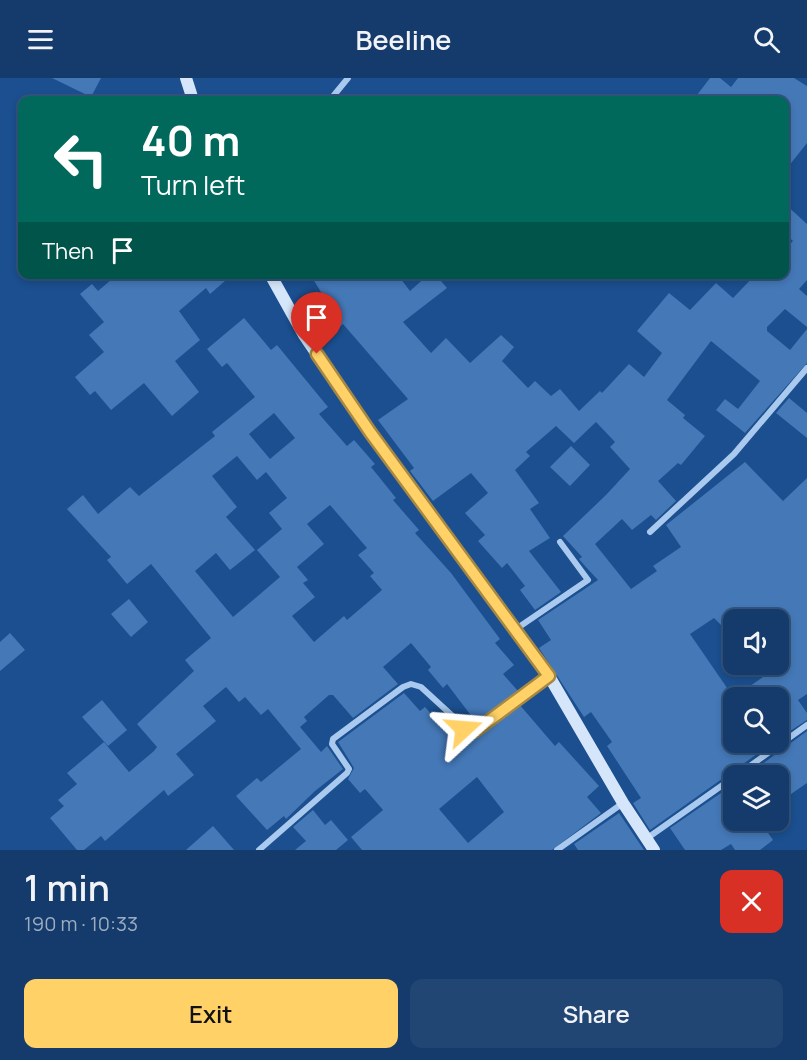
<!DOCTYPE html>
<meta charset="utf-8">
<style>
:root{--surface:#143b6b;--page:#214673;--text:#f1f3f6;--muted:#9dadc1;--line:#33557e;--accent:#ffd166}
body{margin:0;font-family:Manrope,sans-serif;background:var(--page);color:var(--text);height:100vh;display:flex;flex-direction:column;font-size:22px;white-space:nowrap}
*{box-sizing:border-box;margin:0}
p{font-size:20px;color:var(--muted)}
.icon{flex:none;width:33px;height:33px;fill:none;stroke:currentColor;stroke-width:2;stroke-linecap:round;stroke-linejoin:round}
.map{position:relative;height:772px;overflow:hidden}
.details{display:flex;flex-direction:column;background:var(--surface);flex:1}
.details>*{flex:none}
.hud{position:absolute;left:18px;top:18px;width:771px;height:183px;border-radius:12px;box-shadow:0 3px 9px #0003,0 0 0 2px var(--line);background:#00695c;color:#fff;overflow:hidden}
.fabs{position:absolute;left:723px;top:531px;display:grid;gap:12px}
.fabs a{display:grid;place-items:center;width:66px;height:66px;border-radius:12px;background:var(--surface);box-shadow:0 3px 9px #0003,0 0 0 2px var(--line);font-size:30px}
.pin{position:absolute;display:grid;place-items:center;width:51px;height:51px;color:#fff;margin:-62px -26px;border-radius:50% 50% 50% 0;rotate:-45deg;box-shadow:0 0 6px #0007}
.pin .icon{rotate:45deg}
.me{position:absolute;width:66px;margin:-33px;rotate:71deg;stroke-linejoin:round;filter:drop-shadow(0 0 4px #0008)}
.turn{display:flex;align-items:center;gap:21px;height:126px;padding:0 24px;font-size:27px}
.turn .icon{width:78px;height:78px;stroke-width:2.5}
.turn b{display:block;font-size:42px;line-height:51px}
.then{display:flex;align-items:center;height:57px;padding:0 24px;background:#0003;gap:12px;font-size:22px}
.round{display:grid;place-items:center;flex:none;width:63px;height:63px;border-radius:12px;background:var(--page)}
.summary{display:flex;align-items:center;justify-content:space-between;height:102px;padding:0 24px}
h1{font-size:36px;font-weight:600;line-height:45px}
.primary-button{display:flex;gap:12px;margin-top:auto;padding:12px 24px}
.primary-button a{flex:1;height:69px;border-radius:12px;background:var(--accent);color:#111;font-size:24px;font-weight:600;line-height:69px;text-align:center}
.primary-button a+a{background:var(--page);color:var(--text)}
header{display:flex;justify-content:space-between;align-items:center;height:78px;padding:0 24px;background:var(--surface);font-size:27px;font-weight:600}
.map>svg:first-child{display:block}
.building{fill:#4478b7;fill-rule:evenodd}
.lines{fill:none;stroke-linecap:round;stroke-linejoin:round}
.street{stroke:#a9c9ee;stroke-width:6}
.secondary{stroke:#d6e6fa;stroke-width:12}
.route-casing{stroke:#a68842;stroke-width:15}
.route{stroke:#ffd166;stroke-width:10}
</style>
<header><svg class="icon" aria-label="menu" viewBox="0 0 24 24"><path d="M4 6h16M4 12h16M4 18h16"/></svg>Beeline<svg class="icon" aria-label="search" viewBox="0 0 24 24"><circle cx="10" cy="10" r="6"/><path d="M15 15l6 6"/></svg></header>
<div class="map">
<svg width="807" height="772" viewBox="0 0 807 772">
<rect width="100%" height="100%" fill="#1b4f8f"/>
<g class="building">
<polygon points="52,0 101,0 91,19"/>
<polygon points="710,0 720,0 731,9 738,0 794,0 807,8 807,65 784,94 784,22 705,22 697,17"/>
<polygon points="784,125 807,146 807,202 799,211 807,218 807,249 785,231 767,249 767,253 790,272 807,251 807,285 745,355 716,332 725,321 738,331 760,303 711,263 667,322 685,337 683,340 705,358 681,387 678,385 658,403 676,423 656,442 651,437 632,452 622,441 595,466 631,511 657,493 653,488 681,469 666,447 745,384 783,423 807,400 807,616 798,622 807,635 807,642 778,661 778,620 733,620 763,599 754,586 778,586 778,542 728,542 722,548 714,540 690,556 734,620 734,664 774,664 650,752 633,725 641,720 607,668 612,664 591,634 584,639 539,570 551,562 538,542 598,502 585,488 579,481 582,479 563,458 606,417 630,391 610,369 615,364 596,344 574,365 556,348 526,374 530,378 515,392 539,425 530,431 550,460 529,473 561,514 535,532 520,512 525,508 507,485 502,490 478,463 485,457 465,435 488,415 471,395 433,423 410,393 414,390 378,342 408,321 343,246 336,252 322,235 330,229 310,196 397,196 410,213 429,196 435,196 447,210 403,244 431,275 446,260 470,285 501,257 514,269 502,283 528,310 535,303 551,318 560,311 579,333 600,313 602,315 629,286 644,299 662,275 637,253 669,215 690,232 716,205 733,220 756,196 784,196 784,172 793,163 784,155"/>
<polygon points="118,196 233,196 210,216 206,210 179,233 200,262 175,283 199,314 172,338 144,305 111,332 95,313 90,317 75,299 104,274 89,257 104,244 80,216 92,206 98,213"/>
<path d="M 244,240 L 271,272 L 277,267 L 328,329 L 319,336 L 347,368 L 354,362 L 375,386 L 371,389 L 396,420 L 393,422 L 419,452 L 415,455 L 451,495 L 500,561 L 495,565 L 514,587 L 503,596 L 518,613 L 476,644 L 447,606 L 443,610 L 428,592 L 431,589 L 411,565 L 383,589 L 398,606 L 353,640 L 333,617 L 329,617 L 304,639 L 307,643 L 300,649 L 321,674 L 327,668 L 343,691 L 315,713 L 286,741 L 284,738 L 267,752 L 236,718 L 257,700 L 261,704 L 301,671 L 268,631 L 261,637 L 245,619 L 239,624 L 226,609 L 203,628 L 216,643 L 176,676 L 194,697 L 168,718 L 164,712 L 105,763 L 101,758 L 84,772 L 77,772 L 50,740 L 64,728 L 58,722 L 77,706 L 67,695 L 104,664 L 129,694 L 154,673 L 157,669 L 137,646 L 194,593 L 185,582 L 211,560 L 151,486 L 127,506 L 107,482 L 111,479 L 67,431 L 83,417 L 98,436 L 130,409 L 139,418 L 215,358 L 212,354 L 255,319 L 227,285 L 222,289 L 207,271 ZM 274,335 L 295,360 L 270,381 L 249,356 ZM 237,378 L 257,402 L 266,394 L 287,420 L 269,435 L 282,451 L 257,472 L 280,499 L 233,539 L 195,493 L 216,475 L 230,492 L 255,472 L 226,439 L 237,429 L 212,398 ZM 330,427 L 367,470 L 358,477 L 374,495 L 370,498 L 382,512 L 347,542 L 344,538 L 314,564 L 292,538 L 315,519 L 303,505 L 308,502 L 297,489 L 324,466 L 307,446 Z"/>
<polygon points="789,320 807,335 807,360 776,335"/>
<polygon points="571,368 590,387 570,408 550,389"/>
<polygon points="129,521 148,544 131,559 111,536"/>
<polygon points="10,555 25,572 0,593 0,564"/>
<path d="M 404,615 L 420,633 L 425,629 L 462,670 L 482,652 L 519,626 L 555,668 L 559,664 L 599,708 L 587,719 L 601,735 L 552,772 L 362,772 L 351,759 L 383,732 L 365,711 L 360,715 L 348,701 L 354,690 L 338,664 ZM 477,699 L 504,734 L 468,765 L 439,731 Z"/>
<polygon points="102,622 127,652 108,668 82,639"/>
<polygon points="807,653 807,705 778,725 778,698 746,698"/>
<polygon points="734,706 734,742 759,742 773,762 760,772 735,772 731,766 721,772 685,772 670,750"/>
<polygon points="313,732 325,747 331,742 348,762 336,772 295,772 306,763 293,749"/>
<polygon points="619,735 644,772 578,772 574,766"/>
<polygon points="213,748 234,772 186,772"/>
</g>
<g class="lines">
<g class="street">
<polyline points="330,22 348,0"/>
<polyline points="650,454 734,376 807,290"/>
<polyline points="516,551 588,502 560,464"/>
<polyline points="736,698 807,647"/>
<polyline points="646,761 734,699"/>
<polyline points="259,772 347,695 349,691 332,666 333,661 403,609 411,606 421,609 470,654 549,598"/>
<polyline points="557,772 623,725"/>
</g>
<g class="secondary">
<polyline points="186,0 193,22"/>
<polyline points="270,196 304,257 370,354 549,598 623,725 654,772"/>
</g>
</g>
<g class="lines">
<defs>
<polyline id="route" points="317,276 370,354 549,598 475,653 470,654 464,651"/>
</defs>
<use href="#route" class="route-casing"/>
<use href="#route" class="route"/>
</g>
</svg>
<div class="fabs">
<a><svg class="icon" aria-label="sound" viewBox="0 0 24 24"><path d="M4 9h4l5-4v14l-5-4H4zM17 9q2 3 0 6"/></svg></a>
<a><svg class="icon" aria-label="search" viewBox="0 0 24 24"><circle cx="10" cy="10" r="6"/><path d="M15 15l6 6"/></svg></a>
<a><svg class="icon" aria-label="layers" viewBox="0 0 24 24"><path d="M12 4l9 5-9 5-9-5zM3 14l9 5 9-5"/></svg></a>
</div>
<div class="pin" style="left:317px;top:276px;background:#d93025"><svg class="icon" aria-label="arrive" viewBox="0 0 24 24"><path d="M6 21V4h12l-3 4 3 4H6"/></svg></div>
<svg class="me" style="left:464px;top:651px" viewBox="-20 -20 40 40"><path d="M0-17L14 15 0 8-14 15z" fill="#ffd166" stroke="#fff" stroke-width="4"/></svg>
<div class="hud">
<div class="turn"><svg class="icon" aria-label="left" viewBox="0 0 24 24"><path d="M17 20v-9H6M10 6l-5 5 5 5"/></svg><div><b>40 m</b>Turn left</div></div>
<div class="then">Then<svg class="icon" aria-label="arrive" viewBox="0 0 24 24"><path d="M6 21V4h12l-3 4 3 4H6"/></svg></div>
</div>
</div>
<section class="details">
<div class="summary"><div><h1>1 min</h1><p>190 m · 10:33</p></div><a class="round" style="background:#d93025;color:#fff"><svg class="icon" aria-label="close" viewBox="0 0 24 24"><path d="M6 6l12 12M18 6L6 18"/></svg></a></div>
<div class="primary-button"><a>Exit</a><a>Share</a></div>
</section>
